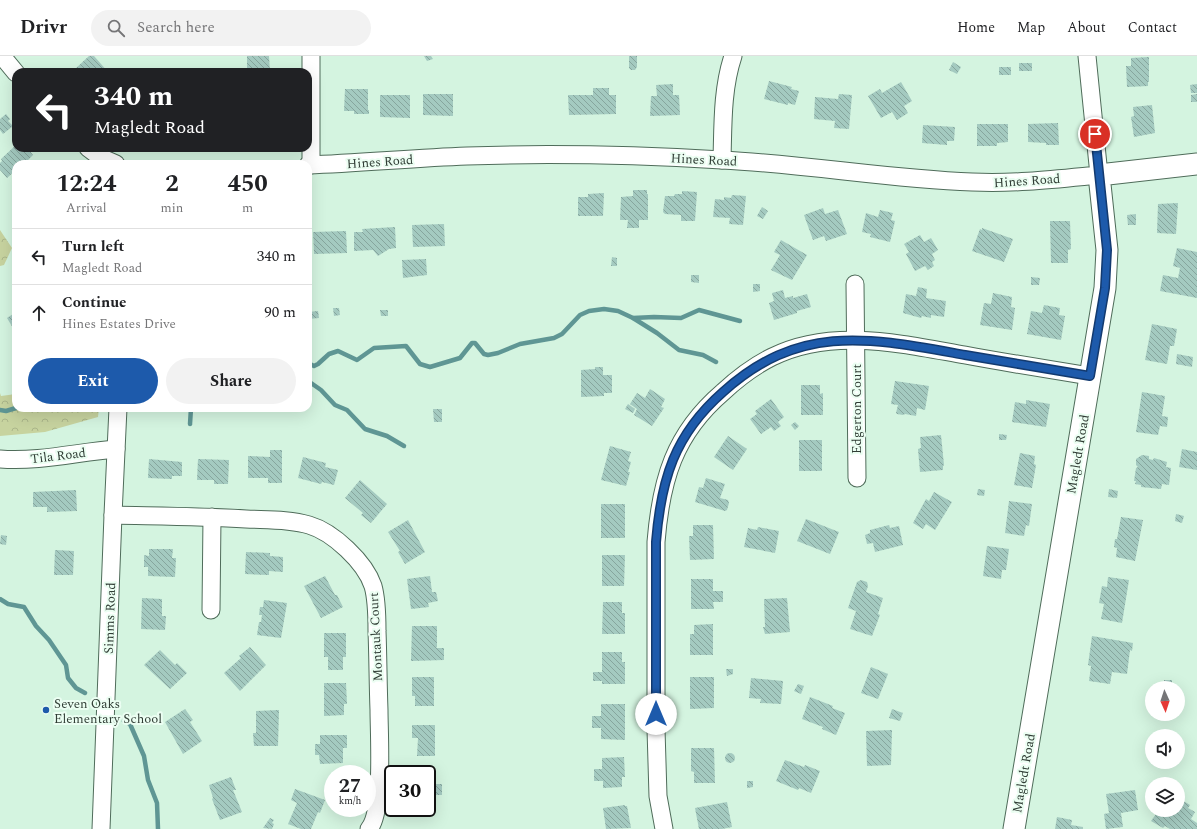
<!DOCTYPE html>
<style>
:root{--surface:#fff;--page:#f2f2f2;--text:#202124;--muted:#757577;--line:#e0e0e0;--accent:#1d5aab}
body{margin:0;font-family:Spectral,serif;background:var(--page);color:var(--text);height:100vh;display:flex;flex-direction:column;font-size:15px;white-space:nowrap}
*{box-sizing:border-box;margin:0}
p{font-size:13px;color:var(--muted)}
.icon{flex:none;width:22px;height:22px;fill:none;stroke:currentColor;stroke-width:2;stroke-linecap:round;stroke-linejoin:round}
.map{position:relative;flex:1;overflow:hidden}
.panel{position:absolute;left:12px;top:104px;width:300px;height:252px;display:flex;flex-direction:column;background:var(--surface);border-radius:12px;box-shadow:0 4px 16px #0002}
.panel>*{flex:none}
.hud{position:absolute;left:12px;top:12px;width:300px;height:84px;border-radius:12px;box-shadow:0 4px 16px #0002;background:#202124;color:#fff;overflow:hidden}
.needle{width:26px;rotate:177deg}
.fabs{position:absolute;left:1145px;top:625px;display:grid;gap:8px}
.fabs a{display:grid;place-items:center;width:40px;height:40px;border-radius:50%;background:var(--surface);box-shadow:0 4px 16px #0002;font-size:20px}
.speed{position:absolute;left:324px;top:709px;display:flex;gap:8px;font-size:20px;font-weight:700;text-align:center}
.speed>*{display:grid;place-content:center;width:52px;height:52px;border-radius:50%;background:var(--surface);box-shadow:0 4px 16px #0002;line-height:1}
.speed small{font-size:10px;font-weight:400}
.speed .limit{border:2px solid #111;border-radius:6px;background:#fff;color:#111}
.pin{position:absolute;display:grid;place-items:center;width:34px;height:34px;color:#fff;margin:-17px;border:2px solid #fff;border-radius:50%;box-shadow:0 1px 4px #0007}
.me{position:absolute;width:44px;margin:-22px;rotate:0deg;stroke-linejoin:round;filter:drop-shadow(0 0 3px #0008)}
.turn{display:flex;align-items:center;gap:14px;height:84px;padding:0 16px;font-size:18px}
.turn .icon{width:52px;height:52px;stroke-width:2.5}
.turn b{display:block;font-size:28px;line-height:34px}
.eta{display:flex;justify-content:space-evenly;align-items:center;height:68px;text-align:center}
.eta b{font-size:24px;font-weight:700;line-height:28px}
.cta{display:flex;gap:8px;margin-top:auto;padding:8px 16px}
.cta a{flex:1;height:46px;border-radius:24px;background:var(--accent);color:#fff;font-size:16px;font-weight:700;line-height:46px;text-align:center}
.cta a+a{background:var(--page);color:var(--text)}
ul{padding:0;list-style:none}
li{display:flex;align-items:center;gap:12px;height:56px;padding:0 16px;border-top:1px solid var(--line)}
li div{flex:1}
li b{display:block;font-size:15px}
li em{font-style:normal}
header{display:flex;align-items:center;gap:24px;box-sizing:border-box;height:56px;padding:0 20px;background:var(--surface);border-bottom:1px solid var(--line)}
header strong{font-size:19px}
nav{display:flex;gap:22px;margin-inline-start:auto;font-size:14px}
.search{width:280px;height:36px;background:var(--page);display:flex;align-items:center;gap:10px;box-sizing:border-box;padding:0 14px;border-radius:22px;color:var(--muted);font-size:15px}
.map>svg:first-child{display:block}
.forest{fill:url(#forest-crowns)}
.lines{fill:none;stroke-linecap:round;stroke-linejoin:round}
.stream{stroke:#5f9694;stroke-width:4.5}
.building{fill:url(#building-back-hatch)}
.minor-casing{stroke:#4f6c5a;stroke-width:19}
.tertiary-casing{stroke:#4f6c5a;stroke-width:23}
.minor{stroke:#fff;stroke-width:17}
.tertiary{stroke:#fff;stroke-width:21}
.route-casing{stroke:#133a6f;stroke-width:10}
.route{stroke:#1d5aab;stroke-width:7}
.poi-dot{fill:#1d5aab;stroke:#ebfef2;stroke-width:1.5}
.labels{text-anchor:middle;stroke-width:4;stroke-linejoin:round;paint-order:stroke}
.street-label{font-size:13px;fill:#303d35;stroke:#ebfef2}
.poi-label{font-size:13px;fill:#303d35;stroke:#ebfef2;text-anchor:start}
</style>
<header>
<strong>Drivr</strong>
<div class="search"><svg class="icon" aria-label="search" viewBox="0 0 24 24"><circle cx="10" cy="10" r="6"/><path d="M15 15l6 6"/></svg>Search here</div>
<nav><a>Home</a><a>Map</a><a>About</a><a>Contact</a></nav>
</header>
<div class="map">
<svg width="1197" height="773" viewBox="0 0 1197 773">
<defs>
<pattern id="forest-crowns" width="20" height="18" patternUnits="userSpaceOnUse"><rect width="20" height="18" fill="#c7d39f"/><path d="M2 6a3 3 0 1 1 6 0M12 15a3 3 0 1 1 6 0" fill="none" stroke="#abb68a"/></pattern>
<pattern id="building-back-hatch" width="6" height="6" patternUnits="userSpaceOnUse"><rect width="6" height="6" fill="#a4cac0"/><path d="M-1 5l2 2M0 0l6 6M5-1l2 2" fill="none" stroke="#86a59d"/></pattern>
</defs>
<rect width="100%" height="100%" fill="#d4f4e0"/>
<g class="forest">
<polygon points="0,174 12,192 4,209 0,210"/>
<polygon points="0,337 1,340 16,338 16,352 99,352 98,361 45,376 0,380"/>
</g>
<g class="lines">
<g class="stream">
<polyline points="633,262 654,261 681,262 699,254 740,265"/>
<polyline points="308,307 314,310 318,308 329,298 338,295 357,304 374,292 406,290 420,308 430,311 460,302 472,287 475,287 484,298 488,299 498,297 520,288 554,282 562,278 580,259 589,255 604,253 618,255 633,262 657,277 679,294 703,299 716,306"/>
<polyline points="308,327 311,327 321,334 335,349 347,354 365,373 387,380 404,390"/>
<polyline points="0,354 6,355 16,352"/>
<polyline points="190,368 191,352"/>
<polyline points="0,543 8,548 24,551 36,570 49,584 66,609 68,622 76,632 85,637"/>
<polyline points="124,665 130,668 144,700 148,724 157,747 158,773"/>
</g>
</g>
<g class="building">
<polygon points="89,0 94,0 108,16 75,16 74,14"/>
<polygon points="247,0 269,0 270,16 247,16"/>
<polygon points="424,0 431,0 433,3 427,5"/>
<polygon points="629,0 637,0 637,11 635,14 631,14 629,12"/>
<polygon points="1149,1 1149,26 1148,26 1148,30 1127,31 1126,10 1131,10 1131,2"/>
<polygon points="953,6 961,11 957,18 949,14"/>
<rect x="1019" y="7" width="13" height="8"/>
<rect x="999" y="11" width="12" height="8"/>
<polygon points="769,25 792,31 791,33 799,35 795,49 788,47 788,49 764,43"/>
<polygon points="901,26 912,45 904,50 908,57 897,64 892,56 881,62 868,40 880,33 882,37"/>
<polygon points="673,28 673,39 679,39 680,59 650,60 651,40 657,40 656,29"/>
<polygon points="1197,28 1197,37 1191,37 1190,29"/>
<polygon points="593,32 609,32 609,39 616,39 616,58 569,59 568,39 593,39"/>
<polygon points="345,33 368,33 368,54 369,54 369,58 354,58 354,55 344,55"/>
<polygon points="423,38 453,38 453,60 423,59"/>
<polygon points="839,38 852,39 849,73 834,72 835,65 814,63 815,41 838,43"/>
<polygon points="1197,38 1197,46 1191,46 1191,39"/>
<polygon points="380,39 410,39 410,62 380,61"/>
<polygon points="1152,49 1155,77 1134,81 1131,61 1134,60 1133,51"/>
<polygon points="6,58 10,63 8,65 13,70 3,78 0,74 0,63"/>
<polygon points="1058,67 1059,89 1046,89 1046,87 1028,86 1028,68"/>
<polygon points="977,68 1008,68 1008,86 997,87 997,90 977,90"/>
<polygon points="923,69 955,71 954,85 947,85 947,89 922,87"/>
<polygon points="16,89 16,92 31,92 29,94 33,99 24,108 16,108 16,114 7,122 0,114 0,107 2,105 1,103"/>
<polygon points="633,134 647,134 647,138 648,138 648,164 639,164 639,172 627,172 628,164 620,164 621,141 633,140"/>
<polygon points="682,135 697,136 695,165 681,165 681,159 665,158 663,156 665,140 674,140 675,138 682,138"/>
<polygon points="604,137 603,160 578,160 578,141 588,141 588,138"/>
<polygon points="732,139 746,140 743,169 729,168 730,162 713,161 715,143 724,144 724,141 731,142"/>
<polygon points="1178,147 1176,178 1157,177 1158,148"/>
<polygon points="762,151 768,155 763,163 757,160"/>
<polygon points="823,152 825,158 838,154 847,178 826,185 824,180 813,184 804,159"/>
<polygon points="880,154 893,157 891,164 895,165 890,186 870,181 871,178 862,176 866,157 878,161"/>
<polygon points="1136,158 1136,169 1128,169 1127,159"/>
<polygon points="1050,165 1070,165 1071,193 1068,194 1068,207 1051,207"/>
<polygon points="444,168 445,190 413,191 412,169"/>
<polygon points="395,171 396,192 389,193 378,200 373,194 354,195 354,176 363,176 362,173"/>
<polygon points="982,172 1013,183 1004,206 972,195 980,173 982,174"/>
<polygon points="346,175 347,197 314,198 313,176"/>
<polygon points="920,179 924,186 931,182 938,194 932,198 935,204 932,206 934,210 928,214 925,210 915,215 906,198 909,196 904,188"/>
<polygon points="781,184 807,199 792,224 771,214 780,199 774,196"/>
<polygon points="1177,192 1197,196 1197,242 1160,235 1163,219 1178,222 1180,212 1173,210"/>
<polygon points="612,201 617,202 617,210 611,210"/>
<polygon points="426,203 427,219 403,222 402,204"/>
<polygon points="691,219 699,219 699,227 691,226"/>
<polygon points="1031,221 1040,222 1039,229 1031,229"/>
<polygon points="753,228 760,228 760,235 753,236"/>
<polygon points="918,231 927,233 926,242 946,245 944,261 931,259 931,262 922,260 921,262 903,257 906,238 916,240"/>
<polygon points="783,234 785,242 793,240 793,242 807,238 811,251 797,255 797,257 774,264 769,247 774,245 772,237"/>
<polygon points="993,237 1012,241 1011,251 1015,252 1012,274 980,269 984,247 991,248"/>
<polygon points="1044,249 1060,252 1059,259 1065,260 1061,284 1027,278 1031,255 1042,257"/>
<polygon points="333,252 339,252 340,259 334,260"/>
<polygon points="380,254 388,254 388,260 381,260"/>
<polygon points="318,255 319,262 308,263 308,256"/>
<polygon points="16,256 16,270 13,272 7,262"/>
<polygon points="1152,268 1177,273 1174,290 1170,290 1167,308 1145,304"/>
<polygon points="1177,298 1193,301 1192,311 1176,308"/>
<polygon points="595,311 603,311 603,319 612,319 612,337 604,337 604,340 581,341 581,314 595,313"/>
<polygon points="895,325 929,330 925,354 917,352 916,360 905,358 903,359 897,358 896,357 898,349 891,348"/>
<polygon points="801,329 820,329 820,338 823,337 823,359 801,359"/>
<polygon points="650,333 665,343 661,351 664,352 652,370 634,359 637,353 630,348 637,337 645,342"/>
<polygon points="1142,336 1165,340 1162,360 1168,361 1167,371 1160,370 1158,379 1136,376"/>
<polygon points="771,343 784,361 778,366 781,370 774,375 771,371 761,378 750,363 757,358 755,355"/>
<polygon points="1026,344 1050,348 1046,371 1012,366 1015,346 1026,348"/>
<polygon points="628,348 635,353 633,357 625,353"/>
<polygon points="433,353 442,353 442,366 434,366"/>
<polygon points="795,366 799,370 795,374 791,369"/>
<polygon points="999,378 1007,379 1006,384 999,384"/>
<polygon points="941,379 944,409 943,410 943,414 920,416 918,393 921,392 920,381"/>
<polygon points="728,380 747,393 733,414 714,401"/>
<rect x="799" y="384" width="23" height="31"/>
<polygon points="610,390 631,396 628,405 631,406 628,416 630,416 626,430 601,424"/>
<polygon points="1182,393 1197,396 1197,414 1179,411"/>
<polygon points="270,394 282,394 282,427 268,427 268,422 248,422 248,400 270,401"/>
<polygon points="1020,397 1035,400 1034,408 1036,409 1032,432 1014,429"/>
<polygon points="1142,399 1149,400 1149,403 1153,404 1154,402 1167,406 1166,411 1171,412 1169,429 1162,428 1161,433 1141,431 1141,429 1135,428 1136,425 1134,425 1136,412 1138,411 1136,409 1136,403"/>
<polygon points="303,401 326,407 325,411 338,414 334,429 322,426 321,428 298,422"/>
<polygon points="149,403 182,406 182,420 172,420 172,423 148,422"/>
<polygon points="198,403 229,404 228,428 214,428 214,424 197,424"/>
<polygon points="706,422 725,428 720,442 728,444 729,447 727,454 725,455 695,446 699,431 703,432"/>
<polygon points="360,424 387,448 371,467 361,459 363,457 345,442"/>
<polygon points="978,433 985,434 984,440 977,439"/>
<polygon points="1109,433 1118,435 1117,442 1108,441"/>
<polygon points="76,434 77,455 47,456 47,451 33,451 33,436"/>
<polygon points="934,436 952,446 935,474 926,468 923,473 913,467 926,443 929,445"/>
<polygon points="1009,445 1032,448 1029,470 1026,469 1024,480 1005,477"/>
<rect x="601" y="448" width="24" height="34"/>
<polygon points="1176,458 1184,460 1182,467 1175,465"/>
<polygon points="1121,461 1143,464 1135,505 1116,501 1117,492 1114,491 1115,483 1117,483"/>
<polygon points="806,463 839,476 830,498 797,485"/>
<polygon points="408,464 425,496 405,508 398,496 400,495 388,476"/>
<polygon points="693,469 713,469 714,503 690,504 689,480 693,480"/>
<polygon points="889,469 890,472 899,470 903,489 875,496 873,487 867,488 865,479 870,477 870,474"/>
<polygon points="758,471 779,475 775,497 744,491 748,472 757,474"/>
<polygon points="1,479 7,480 6,489 0,488"/>
<polygon points="987,490 1009,493 1006,514 1002,514 1001,523 983,520"/>
<polygon points="149,493 173,493 172,502 176,502 175,521 148,520 148,511 144,511 144,499 149,500"/>
<polygon points="55,494 74,495 73,519 54,519"/>
<polygon points="246,496 270,497 270,500 283,501 283,516 269,515 269,519 245,518"/>
<polygon points="602,499 625,499 624,530 602,530"/>
<polygon points="325,520 335,539 337,539 343,551 321,562 304,530"/>
<polygon points="430,520 432,536 436,536 438,545 428,547 429,551 411,553 407,523"/>
<polygon points="1108,521 1129,524 1122,567 1101,563 1104,548 1099,547 1102,530 1107,531"/>
<polygon points="691,523 713,523 713,535 723,535 723,546 713,546 714,553 691,553"/>
<polygon points="861,524 867,526 868,530 866,536 883,542 878,558 880,559 872,580 850,573 856,555 848,552 857,526"/>
<polygon points="142,542 162,543 162,560 166,560 165,574 141,573"/>
<polygon points="787,542 790,576 765,578 763,571 765,571 764,543"/>
<polygon points="264,544 287,547 281,582 257,579 259,566 261,566 262,559 259,559 260,551 263,551"/>
<polygon points="603,546 622,546 622,557 625,557 625,578 602,578"/>
<polygon points="713,568 713,599 690,599 690,578 694,578 694,569"/>
<polygon points="412,570 437,570 437,591 436,592 444,592 444,604 411,605"/>
<polygon points="324,577 346,577 346,601 343,601 343,614 328,614 328,601 324,601"/>
<polygon points="1092,580 1133,587 1132,595 1130,594 1127,618 1112,616 1110,628 1089,625 1091,610 1088,609"/>
<polygon points="250,591 266,609 240,635 224,617 241,602 239,600"/>
<polygon points="160,594 175,609 177,607 187,617 170,633 144,609"/>
<polygon points="602,596 622,596 622,606 625,606 625,628 602,628 602,625 593,625 593,616 602,616"/>
<polygon points="871,611 888,618 878,643 861,637"/>
<polygon points="726,613 733,613 733,618 727,620"/>
<polygon points="412,621 434,621 434,650 415,650 415,640 412,640"/>
<polygon points="690,621 714,621 714,652 690,653"/>
<polygon points="751,622 783,625 781,648 760,647 761,643 749,642"/>
<rect x="1164" y="624" width="8" height="7"/>
<polygon points="324,627 346,627 347,648 344,648 344,659 324,660"/>
<polygon points="798,628 804,630 801,638 794,635"/>
<polygon points="810,641 833,650 832,652 845,657 836,679 822,673 823,671 802,663"/>
<polygon points="601,648 625,648 625,684 601,683 601,672 592,672 592,660 601,660"/>
<polygon points="185,653 193,664 190,666 202,685 183,698 165,666"/>
<polygon points="892,653 903,657 900,665 889,662"/>
<polygon points="279,654 278,690 254,690 253,677 256,677 256,655"/>
<polygon points="412,669 435,669 435,700 417,700 418,682 412,682"/>
<polygon points="892,674 891,709 867,710 866,675"/>
<polygon points="320,679 347,679 347,692 343,692 343,707 320,708 319,699 315,699 315,688 320,688"/>
<polygon points="691,692 714,692 715,727 694,727 694,716 691,715"/>
<circle cx="730" cy="702" r="5"/>
<polygon points="624,701 625,721 622,721 622,731 603,732 603,725 594,725 594,713 602,713 602,702"/>
<polygon points="785,704 804,711 805,709 820,715 811,737 799,732 798,734 776,725"/>
<polygon points="231,721 236,734 233,734 242,756 220,764 212,743 213,742 209,729"/>
<polygon points="434,721 434,728 442,728 442,739 434,739 434,752 427,752 427,722"/>
<polygon points="747,725 753,725 753,731 747,732"/>
<polygon points="295,733 325,744 320,757 318,756 311,773 301,773 288,768 297,747 291,744"/>
<polygon points="1135,734 1138,754 1121,757 1123,771 1106,773 1104,758 1109,757 1106,738"/>
<polygon points="1182,744 1190,749 1188,752 1195,756 1191,763 1197,767 1197,773 1170,773 1165,770 1163,772 1151,765 1159,754 1167,754 1173,758 1175,754 1178,754 1178,750"/>
<polygon points="727,746 732,771 722,773 699,773 695,752"/>
<polygon points="625,749 625,750 627,750 631,772 606,773 603,752"/>
<polygon points="1057,761 1072,764 1071,769 1083,771 1083,773 1055,773"/>
<polygon points="270,762 274,764 272,767 274,768 272,773 263,772"/>
</g>
<g class="lines">
<defs>
<g id="minor">
<polyline points="2,0 16,17"/>
<polyline points="311,0 311,109"/>
<polyline points="88,92 100,101 116,108"/>
<path d="M 722,104 C 723,69 722,33 733,0"/>
<path d="M 308,109 C 361,107 414,102 467,100 C 552,97 637,99 722,104 C 806,108 888,123 972,126 C 1015,128 1057,123 1099,119 L 1087,0"/>
<polyline points="855,228 857,422"/>
<path d="M 0,403 C 39,406 78,396 116,393"/>
<path d="M 113,459 C 157,460 201,460 246,463 C 267,464 289,463 309,469 C 333,476 365,506 373,530 C 377,544 377,560 377,575 C 378,601 378,628 379,654 C 379,679 384,755 369,773"/>
<polyline points="211,554 212,461"/>
<polyline points="101,773 113,459 118,352"/>
<path d="M 664,773 L 658,740 L 656,673 L 656,486 C 661,424 674,378 723,336 C 738,322 754,310 772,301 C 832,271 902,288 965,299 C 1007,307 1048,313 1090,320"/>
</g>
<polyline id="tertiary" points="1014,773 1105,232 1107,194 1099,119 1197,108"/>
</defs>
<use href="#minor" class="minor-casing"/>
<use href="#tertiary" class="tertiary-casing"/>
<use href="#minor" class="minor"/>
<use href="#tertiary" class="tertiary"/>
</g>
<g class="lines">
<defs>
<path id="route" d="M 656,658 L 656,486 C 661,424 674,379 723,336 C 801,266 870,282 965,299 C 1007,306 1048,313 1090,320 L 1105,232 L 1107,194 L 1095,78"/>
</defs>
<use href="#route" class="route-casing"/>
<use href="#route" class="route"/>
</g>
<circle class="poi-dot" cx="46" cy="654" r="4"/>
<g class="labels">
<g class="street-label">
<text transform="translate(704 103) rotate(3)" y="5">Hines Road</text>
<text transform="translate(380 105) rotate(-4)" y="5">Hines Road</text>
<text transform="translate(1027 124) rotate(-4)" y="5">Hines Road</text>
<text transform="translate(856 353) rotate(-90)" y="5">Edgerton Court</text>
<text transform="translate(1077 398) rotate(-80)" y="5">Magledt Road</text>
<text transform="translate(58 399) rotate(-7)" y="5">Tila Road</text>
<text transform="translate(109 562) rotate(-88)" y="5">Simms Road</text>
<text transform="translate(375 581) rotate(-93)" y="5">Montauk Court</text>
<text transform="translate(1023 717) rotate(-80)" y="5">Magledt Road</text>
</g>
<g class="poi-label">
<text x="54" y="652">Seven Oaks<tspan x="54" dy="15">Elementary School</tspan></text>
</g>
</g>
</svg>
<div class="fabs">
<a><svg class="needle" viewBox="-14 -14 28 28"><path d="M0-13l5 13h-10z" fill="#e53935"/><path d="M0 13l5-13h-10z" fill="#757577"/></svg></a>
<a><svg class="icon" aria-label="sound" viewBox="0 0 24 24"><path d="M4 9h4l5-4v14l-5-4H4zM17 9q2 3 0 6"/></svg></a>
<a><svg class="icon" aria-label="layers" viewBox="0 0 24 24"><path d="M12 4l9 5-9 5-9-5zM3 14l9 5 9-5"/></svg></a>
</div>
<div class="speed"><div>27<small>km/h</small></div><div class="limit">30</div></div>
<div class="pin" style="left:1095px;top:78px;background:#d93025"><svg class="icon" aria-label="arrive" viewBox="0 0 24 24"><path d="M6 21V4h12l-3 4 3 4H6"/></svg></div>
<svg class="me" style="left:656px;top:658px" viewBox="-20 -20 40 40"><circle r="19" fill="#fff"/><path d="M0-13L10 11 0 6-10 11z" fill="#1d5aab"/></svg>
<div class="hud">
<div class="turn"><svg class="icon" aria-label="left" viewBox="0 0 24 24"><path d="M17 20v-9H6M10 6l-5 5 5 5"/></svg><div><b>340 m</b>Magledt Road</div></div>
</div>
<section class="panel">
<div class="eta">
<div><b>12:24</b><p>Arrival</p></div>
<div><b>2</b><p>min</p></div>
<div><b>450</b><p>m</p></div>
</div>
<ul>
<li><svg class="icon" aria-label="left" viewBox="0 0 24 24"><path d="M17 20v-9H6M10 6l-5 5 5 5"/></svg><div><b>Turn left</b><p>Magledt Road</p></div><em>340 m</em></li>
<li><svg class="icon" aria-label="ahead" viewBox="0 0 24 24"><path d="M12 20V5M6 11l6-6 6 6"/></svg><div><b>Continue</b><p>Hines Estates Drive</p></div><em>90 m</em></li>
</ul>
<div class="cta"><a>Exit</a><a>Share</a></div>
</section>
</div>
